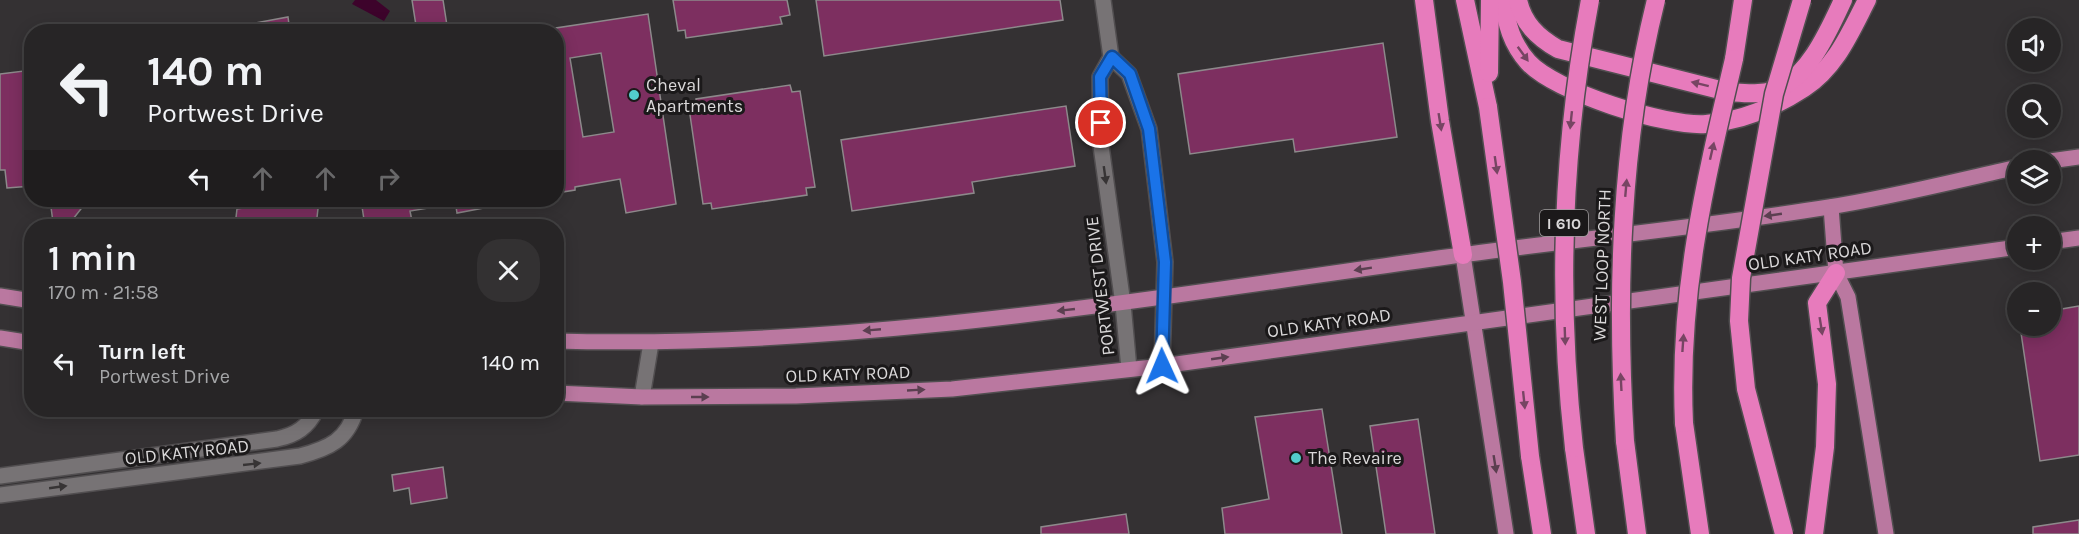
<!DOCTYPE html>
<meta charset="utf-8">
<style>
:root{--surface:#272526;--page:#333132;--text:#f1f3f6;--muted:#a4a5a7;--line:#434243}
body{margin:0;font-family:Karla,sans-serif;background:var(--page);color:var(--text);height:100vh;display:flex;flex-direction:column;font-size:22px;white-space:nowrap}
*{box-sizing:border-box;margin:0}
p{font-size:20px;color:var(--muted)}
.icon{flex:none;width:33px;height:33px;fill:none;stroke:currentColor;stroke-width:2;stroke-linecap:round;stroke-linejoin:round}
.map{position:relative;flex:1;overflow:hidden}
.panel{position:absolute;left:24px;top:219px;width:540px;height:198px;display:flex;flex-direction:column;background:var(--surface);border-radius:24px;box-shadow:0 3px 15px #0003,0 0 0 2px var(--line)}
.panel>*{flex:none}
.top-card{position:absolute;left:24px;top:24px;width:540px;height:183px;border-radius:24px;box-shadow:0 3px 15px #0003,0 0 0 2px var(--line);background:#272526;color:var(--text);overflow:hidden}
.buttons{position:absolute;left:2007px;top:18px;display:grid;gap:12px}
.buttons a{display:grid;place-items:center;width:54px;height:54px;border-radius:50%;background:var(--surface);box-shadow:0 3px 15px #0003,0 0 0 2px var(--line);font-size:30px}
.pin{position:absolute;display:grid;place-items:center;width:51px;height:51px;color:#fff;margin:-26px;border:3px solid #fff;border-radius:50%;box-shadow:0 2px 6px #0007}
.me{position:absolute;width:66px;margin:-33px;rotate:359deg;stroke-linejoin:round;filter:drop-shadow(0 0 4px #0008)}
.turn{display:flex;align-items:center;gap:21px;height:126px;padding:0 24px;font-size:27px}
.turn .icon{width:78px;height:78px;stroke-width:2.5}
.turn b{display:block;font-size:42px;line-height:51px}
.lanes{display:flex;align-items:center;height:57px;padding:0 24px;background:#0003;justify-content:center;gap:30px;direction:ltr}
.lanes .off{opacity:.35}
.round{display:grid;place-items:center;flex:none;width:63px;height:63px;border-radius:24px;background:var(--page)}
.overview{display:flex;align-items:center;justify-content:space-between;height:102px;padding:0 24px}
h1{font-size:36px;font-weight:600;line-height:45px}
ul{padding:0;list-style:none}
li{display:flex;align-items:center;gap:18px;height:84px;padding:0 24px}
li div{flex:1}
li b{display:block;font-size:22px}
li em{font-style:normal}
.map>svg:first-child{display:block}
.water{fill:#3d032b}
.building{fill:#7d2f60;stroke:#8d898b;stroke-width:1.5;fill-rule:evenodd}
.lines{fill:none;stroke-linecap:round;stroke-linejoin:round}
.minor-casing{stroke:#514e50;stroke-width:18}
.major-casing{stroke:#514e50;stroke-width:18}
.highway-casing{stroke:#514e50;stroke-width:21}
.minor{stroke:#777375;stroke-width:15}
.major{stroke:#ba78a0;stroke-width:15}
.highway{stroke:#e77bbc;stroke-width:18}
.highway-bridge-casing{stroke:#514e50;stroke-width:21;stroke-linecap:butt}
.highway-bridge{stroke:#e77bbc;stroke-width:18}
.oneway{fill:#774563}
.oneway2{fill:#373435}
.oneway3{fill:#5b3f50}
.route-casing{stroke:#114b97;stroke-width:15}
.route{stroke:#1a73e8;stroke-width:10}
.poi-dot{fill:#52cdcc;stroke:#1b191a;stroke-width:2}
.labels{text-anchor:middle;stroke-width:6;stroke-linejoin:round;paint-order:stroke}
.shield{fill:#1b191a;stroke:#a19fa0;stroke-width:1.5}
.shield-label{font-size:16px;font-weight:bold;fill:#dad8d9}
.poi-label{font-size:18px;fill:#dad8d9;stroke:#1b191a;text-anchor:start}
.street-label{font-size:18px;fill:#dad8d9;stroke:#1b191a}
</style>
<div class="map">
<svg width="2079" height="534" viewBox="0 0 2079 534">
<rect width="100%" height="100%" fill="#343133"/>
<polygon class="water" points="355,0 376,0 390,11 384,21 352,4"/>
<g class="building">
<polygon points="412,0 443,0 448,32 417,32"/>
<polygon points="673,0 787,0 790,15 780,17 782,24 686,38 685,30 678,31"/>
<polygon points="816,0 1060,0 1063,20 824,56"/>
<path d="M 648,14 L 676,204 L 626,213 L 620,179 L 575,187 L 575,190 L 556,193 L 556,28 ZM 601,53 L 614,132 L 583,137 L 570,58 Z"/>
<polygon points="288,17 290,32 245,32 244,25"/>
<polygon points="1383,43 1397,137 1295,152 1293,139 1190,154 1178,74"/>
<polygon points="32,70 32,186 7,188 5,170 0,170 0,74"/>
<polygon points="790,85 792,92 800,91 815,187 806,188 807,195 712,209 711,203 703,204 689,108 697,107 696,99"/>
<polygon points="1066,106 1075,166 972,182 974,193 852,211 841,140"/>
<polygon points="50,200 88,200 73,219 53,222"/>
<polygon points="249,200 319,200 316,226 235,226 237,209 249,207"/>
<polygon points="361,200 440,200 441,206 410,211 413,226 365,226"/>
<polygon points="455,200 495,200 495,206 457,213"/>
<polygon points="2079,306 2079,455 2040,461 2020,326 2050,326 2050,311"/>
<polygon points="1322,409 1342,534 1225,534 1222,508 1269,499 1255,417"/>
<polygon points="1418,419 1435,534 1386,534 1370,426"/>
<polygon points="443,467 447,498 411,504 409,488 394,491 392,475"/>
<polygon points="1126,514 1129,534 1041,534 1041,527"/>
<polygon points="2079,520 2079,534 2033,534 2033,527"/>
</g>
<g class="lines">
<defs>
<g id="minor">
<polyline points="1103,0 1111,57 1100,77 1101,146 1123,304 1129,369"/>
<polyline points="1111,57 1129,74 1149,129 1165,262 1162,366"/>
<polyline points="642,397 651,343"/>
<path d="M 0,476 L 277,439 C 296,435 308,427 316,410"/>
<path d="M 0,495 L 300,456 C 330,448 347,440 356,410"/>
</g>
<g id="major">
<polyline points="2050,161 2079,157"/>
<polyline points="1831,207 1836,273 1848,297 1886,534"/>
<polyline points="2050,242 2079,238"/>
<polyline points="1463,255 1506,534"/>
<polyline points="0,296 32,301"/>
<polyline points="0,338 32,343"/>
<path d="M 556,341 C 846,349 1132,301 1418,261 C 1555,241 1692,229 1829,207 C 1893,197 1955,181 2018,167"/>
<polyline points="556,393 642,397 796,396 952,389 1162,366 2018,247"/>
</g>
<g id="highway">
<polyline points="1424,0 1440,121 1463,255"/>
<polyline points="1465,0 1488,107"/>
<path d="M 1504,0 C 1506,24 1512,44 1528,62 C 1555,92 1666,127 1706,124 C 1741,121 1775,107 1804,88 C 1836,67 1850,33 1867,0"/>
<path d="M 1518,0 C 1523,23 1537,37 1558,49 L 1728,92 C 1744,93 1760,95 1775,90 C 1809,77 1829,30 1843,0"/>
<polyline points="1734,59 1743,0"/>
<polyline points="1489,73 1490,0"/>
<polyline points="1684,423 1700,534"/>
<polyline points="1625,441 1637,534"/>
<polyline points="1574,448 1586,534"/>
<polyline points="1530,456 1542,534"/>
<polyline points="1814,534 1825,447 1827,384 1817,303 1836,273"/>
</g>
</defs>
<use href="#minor" class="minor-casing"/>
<use href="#major" class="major-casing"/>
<use href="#highway" class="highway-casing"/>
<use href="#minor" class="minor"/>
<use href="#major" class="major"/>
<use href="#highway" class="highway"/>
<defs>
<g id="highway-bridge">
<polyline points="1488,107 1512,282 1530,456"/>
<path d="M 1684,423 C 1678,294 1705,182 1734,59"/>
<path d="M 1625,441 C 1616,294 1620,144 1656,0"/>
<path d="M 1574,448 C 1557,298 1562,148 1590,0"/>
<polyline points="1784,534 1746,389 1739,321 1741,278 1774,94 1802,0"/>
</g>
</defs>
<use href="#highway-bridge" class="highway-bridge-casing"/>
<use href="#highway-bridge" class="highway-bridge"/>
</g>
<defs><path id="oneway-solid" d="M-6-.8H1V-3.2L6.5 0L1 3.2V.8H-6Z" transform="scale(1.5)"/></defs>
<g class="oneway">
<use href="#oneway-solid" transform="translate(1523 54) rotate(54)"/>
<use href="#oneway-solid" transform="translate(1700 84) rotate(-166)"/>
<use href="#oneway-solid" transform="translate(1571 120) rotate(96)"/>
<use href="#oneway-solid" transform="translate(1440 122) rotate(81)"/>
<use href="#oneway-solid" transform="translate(1712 151) rotate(-77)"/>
<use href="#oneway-solid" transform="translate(1496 165) rotate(82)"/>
<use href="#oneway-solid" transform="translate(1626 188) rotate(-85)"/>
<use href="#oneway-solid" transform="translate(1821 326) rotate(81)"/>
<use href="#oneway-solid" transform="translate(1565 336) rotate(88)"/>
<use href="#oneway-solid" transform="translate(1683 343) rotate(-86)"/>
<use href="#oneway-solid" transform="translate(1621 382) rotate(-93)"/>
<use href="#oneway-solid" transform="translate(1524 400) rotate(84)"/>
</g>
<g class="oneway2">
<use href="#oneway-solid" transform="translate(1105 175) rotate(82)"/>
<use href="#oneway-solid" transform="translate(252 464) rotate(-6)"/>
<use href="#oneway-solid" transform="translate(58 487) rotate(-8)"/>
</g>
<g class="oneway3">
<use href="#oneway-solid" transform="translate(1773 215) rotate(172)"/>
<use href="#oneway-solid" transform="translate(1363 269) rotate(171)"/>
<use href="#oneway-solid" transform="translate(1066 310) rotate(174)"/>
<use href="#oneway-solid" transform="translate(872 330) rotate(175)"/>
<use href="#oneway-solid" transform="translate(1220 358) rotate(-8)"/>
<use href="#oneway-solid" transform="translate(916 390) rotate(-3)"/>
<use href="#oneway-solid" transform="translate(700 397)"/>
<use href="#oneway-solid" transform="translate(1495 464) rotate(81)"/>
</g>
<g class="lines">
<defs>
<polyline id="route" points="1101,123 1100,77 1112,57 1130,74 1149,129 1165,262 1162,366"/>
</defs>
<use href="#route" class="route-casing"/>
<use href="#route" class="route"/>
</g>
<g class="poi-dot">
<circle cx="634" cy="95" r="6"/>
<circle cx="1296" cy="458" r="6"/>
</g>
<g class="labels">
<rect class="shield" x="1540" y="210" width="48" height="26" rx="4.5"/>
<g class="shield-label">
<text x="1564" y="229">I 610</text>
</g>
<g class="poi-label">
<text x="646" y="91">Cheval<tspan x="646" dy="21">Apartments</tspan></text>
<text x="1308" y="464">The Revaire</text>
</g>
<g class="street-label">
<text transform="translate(1810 256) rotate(-8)" y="6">OLD KATY ROAD</text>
<text transform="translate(1602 265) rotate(-88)" y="6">WEST LOOP NORTH</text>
<text transform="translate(1100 286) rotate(-97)" y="6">PORTWEST DRIVE</text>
<text transform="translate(1329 323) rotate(-8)" y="6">OLD KATY ROAD</text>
<text transform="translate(848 374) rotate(-2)" y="6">OLD KATY ROAD</text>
<text transform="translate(187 452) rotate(-6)" y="6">OLD KATY ROAD</text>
</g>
</g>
</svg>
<div class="buttons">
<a><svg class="icon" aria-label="sound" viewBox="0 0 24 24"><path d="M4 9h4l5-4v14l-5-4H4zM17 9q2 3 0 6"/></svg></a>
<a><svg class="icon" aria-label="search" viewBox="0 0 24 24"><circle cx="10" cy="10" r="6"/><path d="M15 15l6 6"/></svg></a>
<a><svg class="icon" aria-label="layers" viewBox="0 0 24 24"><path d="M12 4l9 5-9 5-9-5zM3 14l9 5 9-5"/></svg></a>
<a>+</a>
<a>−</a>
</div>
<div class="pin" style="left:1101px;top:123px;background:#d93025"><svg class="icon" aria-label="arrive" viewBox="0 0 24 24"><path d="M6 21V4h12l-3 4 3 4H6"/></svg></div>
<svg class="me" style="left:1162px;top:366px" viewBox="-20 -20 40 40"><path d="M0-17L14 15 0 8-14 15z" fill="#1a73e8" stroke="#fff" stroke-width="4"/></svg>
<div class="top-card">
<div class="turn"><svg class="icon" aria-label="left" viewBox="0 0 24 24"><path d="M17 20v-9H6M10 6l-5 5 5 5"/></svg><div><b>140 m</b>Portwest Drive</div></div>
<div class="lanes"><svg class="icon" aria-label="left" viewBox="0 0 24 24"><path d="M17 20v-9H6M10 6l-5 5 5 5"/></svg><svg class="icon off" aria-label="ahead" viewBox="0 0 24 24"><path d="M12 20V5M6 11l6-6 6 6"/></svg><svg class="icon off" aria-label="ahead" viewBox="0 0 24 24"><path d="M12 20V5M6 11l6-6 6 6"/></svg><svg class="icon off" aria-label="right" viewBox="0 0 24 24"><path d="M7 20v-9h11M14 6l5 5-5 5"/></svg></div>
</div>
<section class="panel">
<div class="overview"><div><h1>1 min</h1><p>170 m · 21:58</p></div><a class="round"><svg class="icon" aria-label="close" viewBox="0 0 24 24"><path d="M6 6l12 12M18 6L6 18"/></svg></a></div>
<ul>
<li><svg class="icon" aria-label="left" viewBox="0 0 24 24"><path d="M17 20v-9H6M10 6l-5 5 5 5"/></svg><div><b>Turn left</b><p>Portwest Drive</p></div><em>140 m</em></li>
</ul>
</section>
</div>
